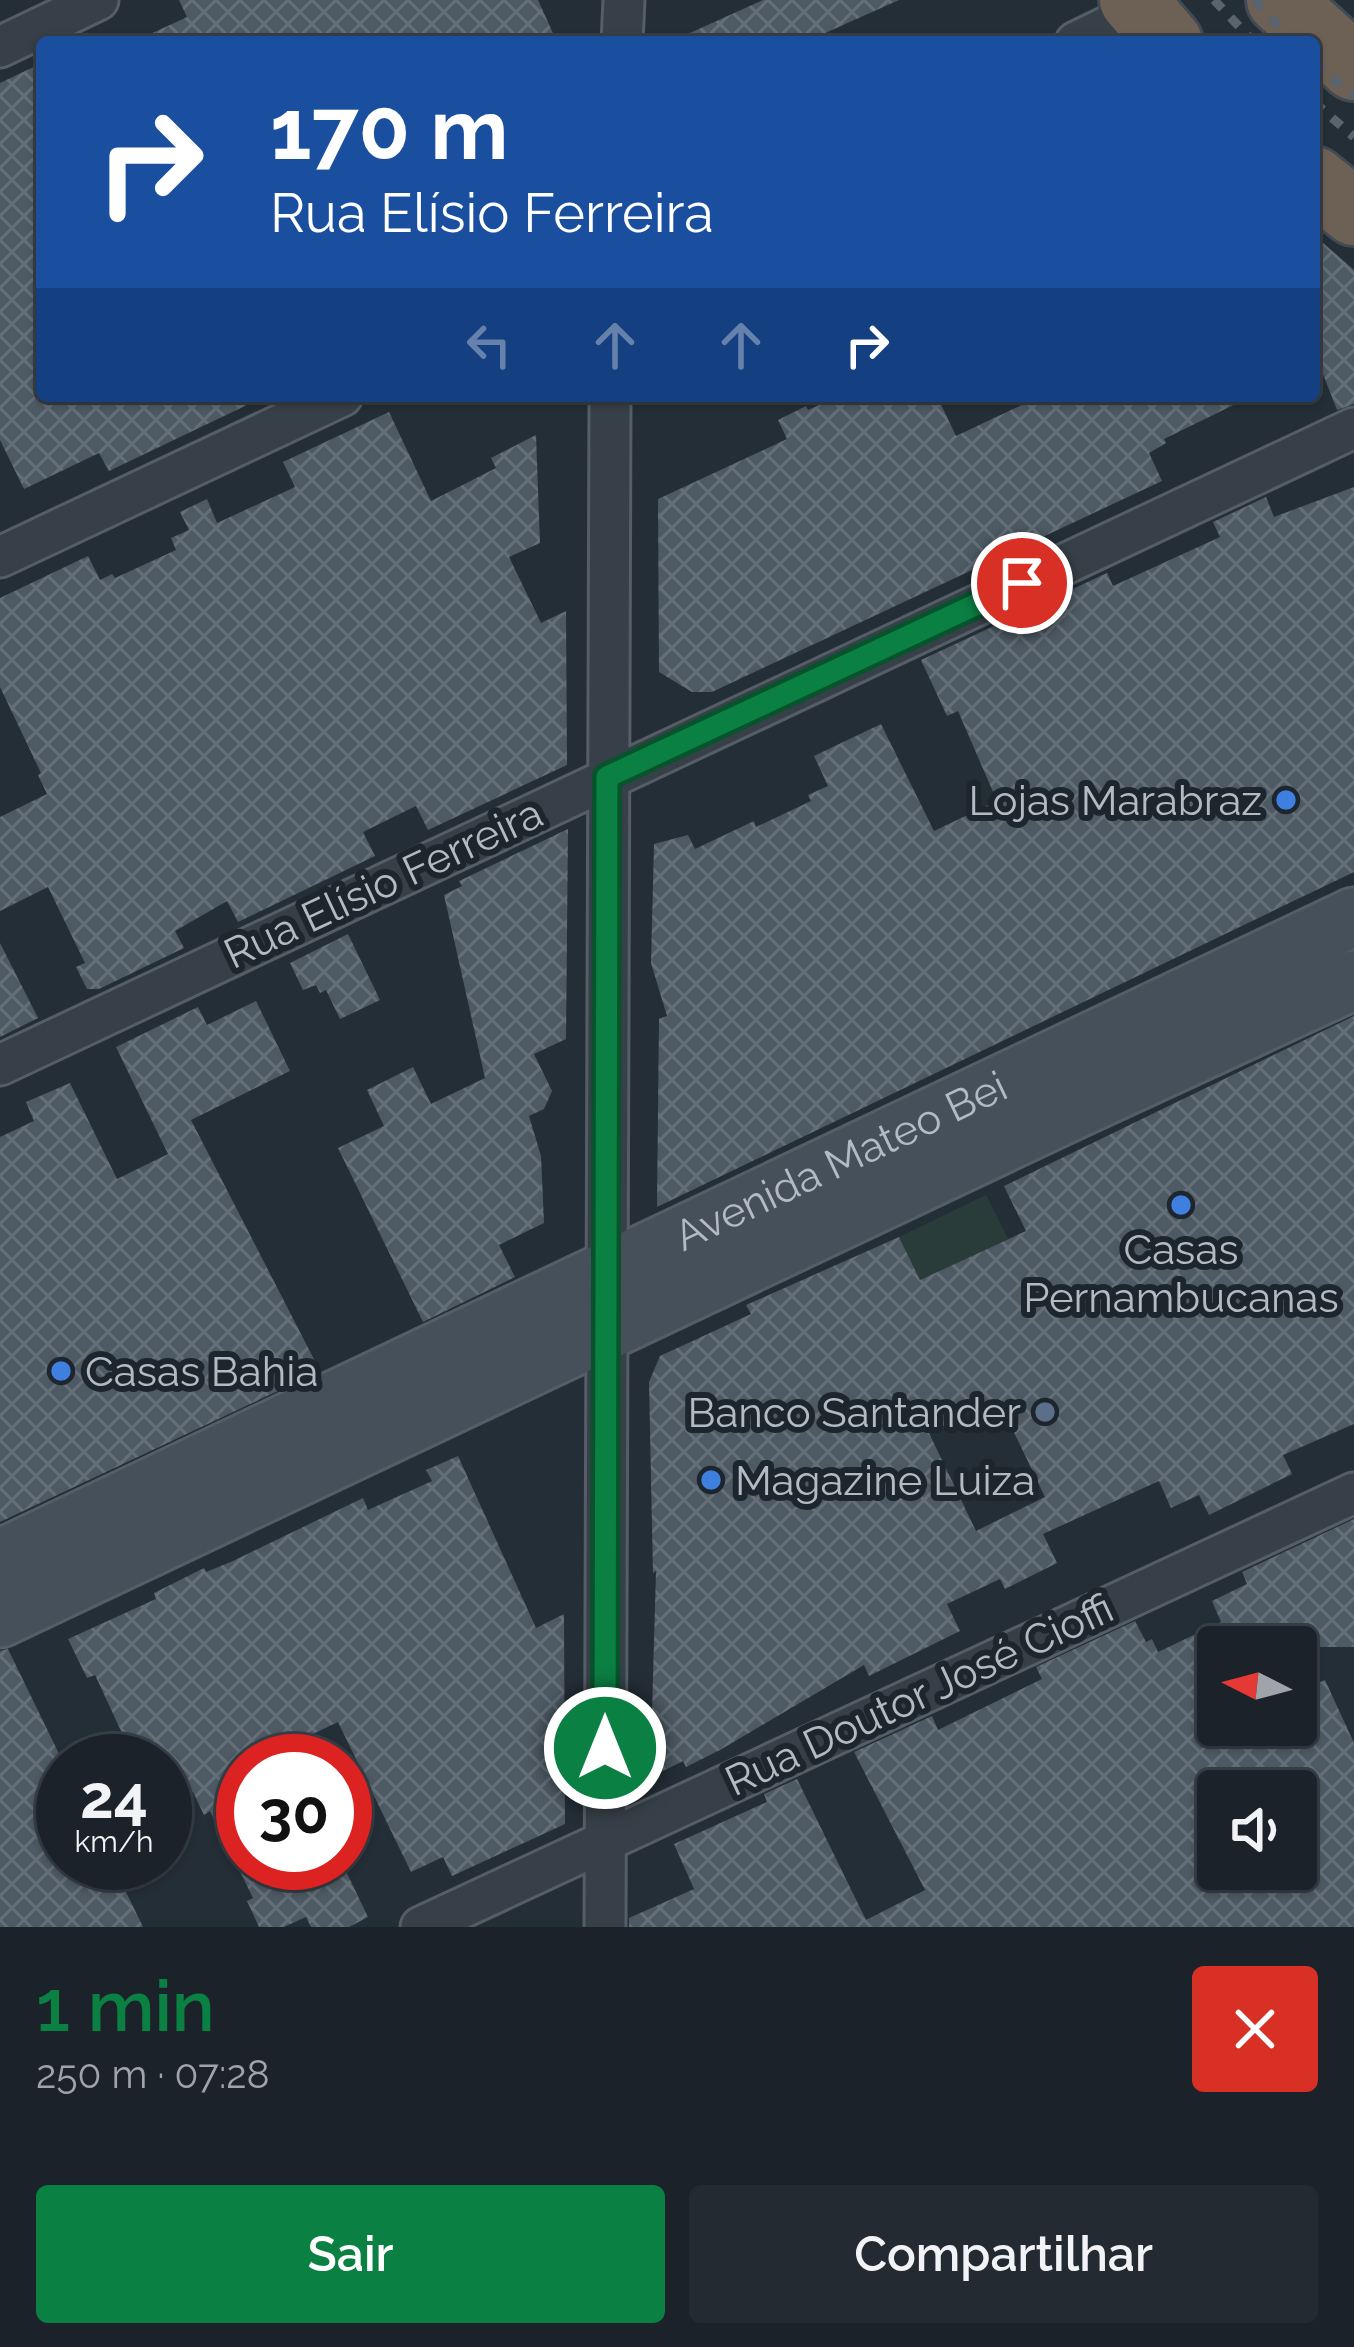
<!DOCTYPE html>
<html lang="pt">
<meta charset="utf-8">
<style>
:root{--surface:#1b2229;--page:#242a31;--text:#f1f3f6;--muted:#a0a4a8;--line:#393f46;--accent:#0b8043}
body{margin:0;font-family:Raleway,sans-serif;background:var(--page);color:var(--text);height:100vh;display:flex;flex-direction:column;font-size:45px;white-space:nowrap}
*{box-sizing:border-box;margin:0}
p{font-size:39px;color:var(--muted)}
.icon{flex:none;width:66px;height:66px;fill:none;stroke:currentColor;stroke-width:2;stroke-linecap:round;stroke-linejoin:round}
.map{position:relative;height:1927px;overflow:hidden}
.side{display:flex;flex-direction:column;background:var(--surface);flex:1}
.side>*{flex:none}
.guide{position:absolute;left:36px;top:36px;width:1284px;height:366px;border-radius:12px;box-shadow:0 3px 9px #0004,0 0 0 3px var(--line);background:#1a4fa0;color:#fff;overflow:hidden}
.needle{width:78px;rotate:276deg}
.controls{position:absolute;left:1197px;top:1626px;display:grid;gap:24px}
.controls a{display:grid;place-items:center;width:120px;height:120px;border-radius:12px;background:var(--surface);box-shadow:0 3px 9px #0004,0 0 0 3px var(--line);font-size:60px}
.speed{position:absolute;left:36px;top:1734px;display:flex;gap:24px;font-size:60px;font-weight:700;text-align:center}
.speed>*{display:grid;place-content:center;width:156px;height:156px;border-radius:50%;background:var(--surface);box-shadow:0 3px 9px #0004,0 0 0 3px var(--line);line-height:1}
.speed small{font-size:30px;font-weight:400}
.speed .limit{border:18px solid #d22;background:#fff;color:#111}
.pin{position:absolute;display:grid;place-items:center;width:102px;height:102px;color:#fff;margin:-51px;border:6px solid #fff;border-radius:50%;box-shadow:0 3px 12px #0007}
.me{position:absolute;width:132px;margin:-66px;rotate:0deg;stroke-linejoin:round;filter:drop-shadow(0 0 9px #0008)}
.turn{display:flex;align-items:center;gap:42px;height:252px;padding:0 36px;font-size:54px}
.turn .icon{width:156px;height:156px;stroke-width:2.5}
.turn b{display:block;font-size:84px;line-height:102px}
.lanes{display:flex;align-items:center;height:114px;padding:0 36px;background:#0003;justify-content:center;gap:60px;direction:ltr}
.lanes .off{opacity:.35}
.round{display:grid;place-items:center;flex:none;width:126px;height:126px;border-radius:12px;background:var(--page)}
.summary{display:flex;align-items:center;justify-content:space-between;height:204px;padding:0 36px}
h1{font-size:72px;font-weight:600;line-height:90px;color:var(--accent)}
.cta{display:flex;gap:24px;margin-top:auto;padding:24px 36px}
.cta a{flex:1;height:138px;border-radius:12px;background:var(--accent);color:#fff;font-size:48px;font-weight:600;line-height:138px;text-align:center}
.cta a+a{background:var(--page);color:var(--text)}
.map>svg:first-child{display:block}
.garden{fill:#293c3a}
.building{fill:url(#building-cross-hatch);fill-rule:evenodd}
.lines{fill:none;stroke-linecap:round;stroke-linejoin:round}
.street-casing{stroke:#555e66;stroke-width:45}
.secondary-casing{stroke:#555e66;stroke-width:63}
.highway-casing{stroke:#424b53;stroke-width:72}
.street{stroke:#374048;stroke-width:39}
.secondary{stroke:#46505a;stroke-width:57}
.highway{stroke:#6d6155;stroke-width:66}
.rail{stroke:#5a646f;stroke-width:9;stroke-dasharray:12 12;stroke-linecap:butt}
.route-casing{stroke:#07532c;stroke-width:30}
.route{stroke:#0b8043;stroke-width:21}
.shop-dot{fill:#3f7fe0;stroke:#1d252d;stroke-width:4.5}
.service-dot{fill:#5c6f8a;stroke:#1d252d;stroke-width:4.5}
.labels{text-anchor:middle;stroke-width:12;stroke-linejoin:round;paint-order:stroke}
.poi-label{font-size:42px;fill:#b2bbc4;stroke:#1d252d;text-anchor:end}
.street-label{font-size:42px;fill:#b2bbc4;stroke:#1d252d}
</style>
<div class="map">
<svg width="1354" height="1927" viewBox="0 0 1354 1927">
<defs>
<pattern id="building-cross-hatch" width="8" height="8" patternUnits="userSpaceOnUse" patternTransform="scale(3)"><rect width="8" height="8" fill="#4d5963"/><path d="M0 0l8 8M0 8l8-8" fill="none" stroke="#646f78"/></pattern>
</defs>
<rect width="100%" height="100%" fill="#242e37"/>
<polygon class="garden" points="986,1195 1008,1239 920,1280 899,1237"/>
<g class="building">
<polygon points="179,0 538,0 557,42 133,42 187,17"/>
<polygon points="763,0 899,0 805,42 670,42"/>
<polygon points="42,63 42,396 266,396 109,471 99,453 24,489 0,440 0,83"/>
<polygon points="1314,235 1354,270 1354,404 1337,410 1314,351"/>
<polygon points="840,396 937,396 956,436 1041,396 1252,396 1164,439 1166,443 1149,453 1162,481 712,692 692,692 659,672 658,499 787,439 778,420 806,406 808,410"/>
<polygon points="389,412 431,501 496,468 491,458 536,435 540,543 509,557 541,623 566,611 567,765 428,830 416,806 363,832 375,856 238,922 227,901 175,931 184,948 99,989 87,989 76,967 85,963 48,887 0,911 0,817 47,794 38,775 41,773 0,687 0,598 88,556 100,580 112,574 115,578 176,550 171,538 189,530 180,512 207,499 217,523 295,487 283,462"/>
<polygon points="1354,487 1354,872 657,1207 659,1019 667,1016 651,963 654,844 688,835 695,849 754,821 756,827 811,801 808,795 828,786 814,756 881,724 934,831 997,801 958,711 947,716 921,660 1107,573 1113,586 1220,537 1213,522 1266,497 1274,517"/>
<polygon points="568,829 566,1039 534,1054 552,1091 544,1109 529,1116 541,1156 544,1223 499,1245 515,1277 423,1322 338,1148 384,1126 367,1090 413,1067 431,1104 485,1078 444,895 462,886 459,881"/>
<polygon points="348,934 380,1000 340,1019 326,990 320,993 316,985 303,990 290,963"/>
<polygon points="0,943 38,1018 0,1037"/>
<polygon points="256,1001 290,1071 191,1120 320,1371 0,1522 0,1137 34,1121 26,1102 70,1083 117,1179 168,1154 116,1047 198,1007 207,1025"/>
<path d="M 1354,1016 L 1354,1424 L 1283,1455 L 1292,1474 L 1209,1515 L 1199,1495 L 1171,1508 L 1159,1481 L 1043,1534 L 1057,1563 L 1005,1589 L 1000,1579 L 947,1604 L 960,1631 L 869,1676 L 864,1665 L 720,1750 L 686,1767 L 683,1761 L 659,1773 L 651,1746 L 656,1571 L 653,1573 L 649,1382 L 660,1356 L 751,1314 L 746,1305 L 899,1237 L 920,1280 L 1026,1231 L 1004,1186 ZM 998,1399 L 1045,1497 L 976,1531 L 929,1433 Z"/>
<polygon points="458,1456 536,1628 564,1614 565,1824 452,1876 443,1857 411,1872 338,1722 286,1747 293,1761 243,1761 243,1863 342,1863 368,1917 349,1927 311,1927 306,1917 284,1927 259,1927 247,1901 253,1898 210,1811 204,1815 193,1792 165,1805 165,1761 135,1761 95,1675 87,1678 68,1639 156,1599 154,1593 204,1568 206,1572 233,1561 363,1498 368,1510 432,1481 426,1470"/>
<path d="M 1354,1519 L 1354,1647 L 1218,1647 L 1218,1725 L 1314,1725 L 1297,1692 L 1325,1680 L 1354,1743 L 1354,1927 L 629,1927 L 629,1918 L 694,1889 L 674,1844 L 767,1802 L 764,1794 L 797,1779 L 866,1920 L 925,1890 L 854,1752 L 932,1716 L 938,1730 L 1042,1679 L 1036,1667 L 1135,1621 L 1146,1642 L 1152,1639 L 1158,1652 L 1221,1622 L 1212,1601 L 1247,1584 L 1242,1572 ZM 1218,1791 L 1296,1791 L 1296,1869 L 1218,1869 Z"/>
<polygon points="8,1649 63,1762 63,1863 112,1863 143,1927 0,1927 0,1651"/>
</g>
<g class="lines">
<defs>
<g id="street">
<polyline points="622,42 624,0"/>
<polyline points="1076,42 1142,10"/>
<polyline points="0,47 98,0"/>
<polyline points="0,557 342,396"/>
<polyline points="0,1065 1354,428"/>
<polyline points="421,1927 1354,1493"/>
<polyline points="605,1927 610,396"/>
</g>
<g id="secondary">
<path id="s1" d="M 0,1559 L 1354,917"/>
<polyline points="0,1618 1073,1110 1354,980"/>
</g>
<g id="highway">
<polyline points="1133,0 1169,42"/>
<polyline points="1280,0 1354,67"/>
<polyline points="1314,180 1354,212"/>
</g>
</defs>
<use href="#street" class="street-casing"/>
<use href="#secondary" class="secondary-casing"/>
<use href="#highway" class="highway-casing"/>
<use href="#street" class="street"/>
<use href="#secondary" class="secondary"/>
<use href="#highway" class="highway"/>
<g class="rail">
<polyline points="1214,0 1254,42"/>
<polyline points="1254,0 1294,42"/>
<polyline points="1314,61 1354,97"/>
<polyline points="1314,102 1354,137"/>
</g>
</g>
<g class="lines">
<defs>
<polyline id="route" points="605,1748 607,777 1022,583"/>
</defs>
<use href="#route" class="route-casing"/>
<use href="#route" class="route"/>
</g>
<g class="shop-dot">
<circle cx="1286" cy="800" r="12"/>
<circle cx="1181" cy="1205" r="12"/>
<circle cx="61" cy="1371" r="12"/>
<circle cx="711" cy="1480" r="12"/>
</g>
<circle class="service-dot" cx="1045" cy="1412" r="12"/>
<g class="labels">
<g class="poi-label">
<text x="1262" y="815">Lojas Marabraz</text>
<text x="1181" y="1264" text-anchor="middle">Casas<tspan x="1181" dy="48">Pernambucanas</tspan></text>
<text x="85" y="1386" text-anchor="start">Casas Bahia</text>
<text x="1021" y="1427">Banco Santander</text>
<text x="735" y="1495" text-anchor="start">Magazine Luiza</text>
</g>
<g class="street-label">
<text transform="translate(383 883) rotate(-25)" y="15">Rua Elísio Ferreira</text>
<text dy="15" stroke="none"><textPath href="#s1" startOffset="930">Avenida Mateo Bei</textPath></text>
<text transform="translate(919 1694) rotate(-25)" y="15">Rua Doutor José Cioffi</text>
</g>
</g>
</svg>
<div class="controls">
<a><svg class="needle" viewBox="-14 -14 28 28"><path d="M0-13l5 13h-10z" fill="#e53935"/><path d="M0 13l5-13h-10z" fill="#a0a4a8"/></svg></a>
<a><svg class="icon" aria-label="sound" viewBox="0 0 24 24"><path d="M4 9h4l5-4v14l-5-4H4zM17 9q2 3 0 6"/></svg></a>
</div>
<div class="speed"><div>24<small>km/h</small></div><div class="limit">30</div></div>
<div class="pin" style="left:1022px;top:583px;background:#d93025"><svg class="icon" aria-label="arrive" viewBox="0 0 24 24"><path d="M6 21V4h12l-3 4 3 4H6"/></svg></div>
<svg class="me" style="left:605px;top:1748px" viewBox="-20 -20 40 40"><circle r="17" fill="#0b8043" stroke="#fff" stroke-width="3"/><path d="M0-11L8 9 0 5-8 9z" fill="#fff"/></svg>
<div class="guide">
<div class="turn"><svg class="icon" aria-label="right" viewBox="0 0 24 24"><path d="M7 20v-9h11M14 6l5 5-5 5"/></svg><div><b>170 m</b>Rua Elísio Ferreira</div></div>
<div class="lanes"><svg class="icon off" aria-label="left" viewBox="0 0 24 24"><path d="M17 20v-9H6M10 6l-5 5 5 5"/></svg><svg class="icon off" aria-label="ahead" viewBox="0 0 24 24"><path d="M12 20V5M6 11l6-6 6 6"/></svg><svg class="icon off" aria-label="ahead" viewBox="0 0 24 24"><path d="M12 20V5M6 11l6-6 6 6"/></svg><svg class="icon" aria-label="right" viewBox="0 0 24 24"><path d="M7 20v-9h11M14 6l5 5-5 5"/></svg></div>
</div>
</div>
<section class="side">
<div class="summary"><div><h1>1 min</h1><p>250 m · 07:28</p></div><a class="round" style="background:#d93025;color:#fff"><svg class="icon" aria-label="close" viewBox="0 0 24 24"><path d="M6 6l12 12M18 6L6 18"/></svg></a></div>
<div class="cta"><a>Sair</a><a>Compartilhar</a></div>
</section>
